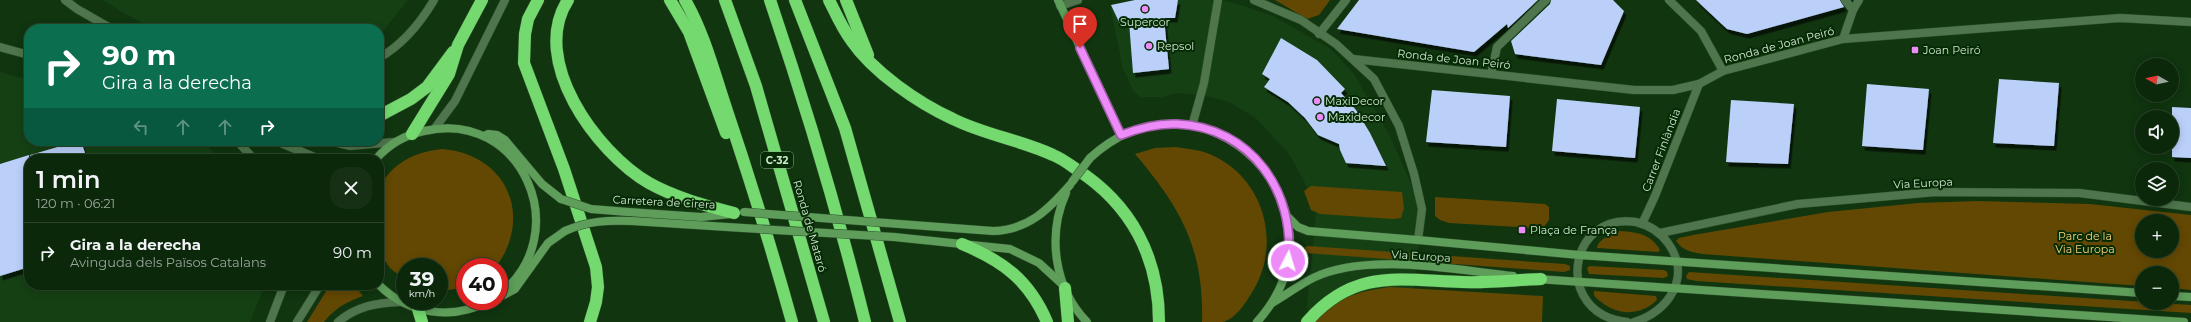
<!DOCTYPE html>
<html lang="es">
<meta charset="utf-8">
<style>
:root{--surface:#0c280b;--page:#153014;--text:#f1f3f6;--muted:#9aa69d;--line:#2c442c}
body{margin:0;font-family:Montserrat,sans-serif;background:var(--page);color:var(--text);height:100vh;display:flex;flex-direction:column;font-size:15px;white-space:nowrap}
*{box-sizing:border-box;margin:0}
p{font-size:13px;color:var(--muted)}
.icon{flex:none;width:22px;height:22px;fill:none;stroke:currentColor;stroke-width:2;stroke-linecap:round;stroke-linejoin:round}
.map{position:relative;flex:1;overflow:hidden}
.details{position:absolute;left:24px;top:154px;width:360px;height:136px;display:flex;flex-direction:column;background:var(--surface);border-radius:16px;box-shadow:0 2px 10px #0003,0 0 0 1px var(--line)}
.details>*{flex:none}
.banner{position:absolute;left:24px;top:24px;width:360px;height:122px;border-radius:16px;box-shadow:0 2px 10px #0003,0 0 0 1px var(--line);background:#0b6e4f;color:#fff;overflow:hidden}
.needle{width:26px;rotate:278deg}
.tools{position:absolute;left:2135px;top:58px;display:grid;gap:8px}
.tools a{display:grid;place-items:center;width:44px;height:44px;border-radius:50%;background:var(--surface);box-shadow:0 2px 10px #0003,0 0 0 1px var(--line);font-size:20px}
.speed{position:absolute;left:396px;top:258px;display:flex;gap:8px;font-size:20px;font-weight:700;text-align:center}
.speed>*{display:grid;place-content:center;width:52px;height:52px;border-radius:50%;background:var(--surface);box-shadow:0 2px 10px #0003,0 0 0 1px var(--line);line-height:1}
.speed small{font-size:10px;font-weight:400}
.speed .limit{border:6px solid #d22;background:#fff;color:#111}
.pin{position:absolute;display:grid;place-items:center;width:34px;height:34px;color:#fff;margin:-41px -17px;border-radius:50% 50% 50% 0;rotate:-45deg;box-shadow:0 0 4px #0007}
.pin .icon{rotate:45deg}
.me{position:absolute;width:44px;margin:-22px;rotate:5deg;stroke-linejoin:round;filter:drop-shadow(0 0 3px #0008)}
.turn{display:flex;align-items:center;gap:14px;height:84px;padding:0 12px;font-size:18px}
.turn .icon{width:52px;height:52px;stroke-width:2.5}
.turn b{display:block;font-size:28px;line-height:34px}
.lanes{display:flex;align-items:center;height:38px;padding:0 12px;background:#0003;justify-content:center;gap:20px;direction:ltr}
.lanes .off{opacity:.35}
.round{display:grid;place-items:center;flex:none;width:42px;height:42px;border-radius:16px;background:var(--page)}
.headline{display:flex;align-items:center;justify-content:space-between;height:68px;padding:0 12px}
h1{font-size:24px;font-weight:600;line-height:30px}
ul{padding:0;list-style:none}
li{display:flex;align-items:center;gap:12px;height:60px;padding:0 12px;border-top:1px solid var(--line)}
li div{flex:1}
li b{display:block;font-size:15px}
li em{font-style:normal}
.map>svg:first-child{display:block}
.built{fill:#154014}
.green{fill:#634803;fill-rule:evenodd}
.building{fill:#bbd0f9;filter:url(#shadow)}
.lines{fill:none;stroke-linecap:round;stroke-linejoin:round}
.street-casing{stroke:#2f512e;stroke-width:9}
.secondary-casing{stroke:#2f512e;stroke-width:9}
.highway-casing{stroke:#2f512e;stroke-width:13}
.street{stroke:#4e754b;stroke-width:8}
.secondary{stroke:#5e9d5a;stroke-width:8}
.highway{stroke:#74d96f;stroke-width:12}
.secondary-bridge-casing{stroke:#2f512e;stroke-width:9;stroke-linecap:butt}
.secondary-bridge{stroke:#5e9d5a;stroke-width:8}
.route-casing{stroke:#9a5ba2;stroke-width:10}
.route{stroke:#ed8cf9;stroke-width:7}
.poi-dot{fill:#ed8cf9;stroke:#052b05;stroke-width:1.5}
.labels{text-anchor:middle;stroke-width:4;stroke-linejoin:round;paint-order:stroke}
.shield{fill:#052b05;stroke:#93ad92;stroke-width:1}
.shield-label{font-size:10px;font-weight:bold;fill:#d0e5ce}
.poi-label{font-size:11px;fill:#d0e5ce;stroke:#052b05;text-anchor:start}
.street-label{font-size:11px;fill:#d0e5ce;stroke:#052b05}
.park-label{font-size:11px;fill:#fdd27d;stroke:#052b05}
</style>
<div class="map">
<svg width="2191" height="322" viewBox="0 0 2191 322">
<defs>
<filter id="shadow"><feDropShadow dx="2.5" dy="4.5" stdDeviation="0" flood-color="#0009"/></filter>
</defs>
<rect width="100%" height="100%" fill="#10350f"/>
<g class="built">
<polygon points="102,0 408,0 379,36 379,29 152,29"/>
<polygon points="1136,0 1221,0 1238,4 1273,16 1331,49 1354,74 1390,136 1422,209 1412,312 1311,322 1307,306 1316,213 1304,181 1289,154 1256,118 1229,102 1203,95 1176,93 1163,97 1140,97 1134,92 1123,69 1110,5"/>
<polygon points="0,72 29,80 29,141 203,141 220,159 29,159 29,285 265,285 250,322 0,322"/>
</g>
<g class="green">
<polygon points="1275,0 1330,0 1319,15 1307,19"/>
<path d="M 1176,147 C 1189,149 1202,150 1214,156 C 1266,181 1282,247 1251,294 C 1245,304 1235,319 1223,322 C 1217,322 1208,322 1202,322 C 1204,249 1181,208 1135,154 L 1155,148 Z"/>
<path d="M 442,149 C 506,154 534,215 496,267 L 465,267 L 465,287 L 443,291 L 439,291 L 439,267 L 405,267 L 405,280 L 390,268 L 379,252 L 379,189 C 391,163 415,152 442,149 Z"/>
<polygon points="1311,186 1402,192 1404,208 1401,218 1393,219 1320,214 1311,210 1304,191"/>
<polygon points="1435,197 1545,204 1549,207 1549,220 1544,227 1535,228 1449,223 1440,220 1435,216"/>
<path d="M 1977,201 L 2090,204 L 2191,215 L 2191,290 L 2172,288 L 2172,273 L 2142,273 L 2142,286 L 1702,254 C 1692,252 1683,251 1676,241 L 1679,238 L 1693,235 L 1828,212 L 1918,203 ZM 2142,221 L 2172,221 L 2172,251 L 2142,251 Z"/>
<path d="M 1620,231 C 1637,232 1651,234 1660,250 L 1658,252 L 1597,248 C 1598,239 1613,233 1620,231 Z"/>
<polygon points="1308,246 1565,264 1570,266 1570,270 1564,272 1305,253 1305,247"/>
<polygon points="1590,266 1664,270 1667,272 1668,276 1664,278 1589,274 1587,268"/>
<polygon points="1689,272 2191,305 2191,313 1696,281 1687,279 1686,276"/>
<path d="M 330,285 L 354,285 L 363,296 C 346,302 335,308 324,322 L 307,322 Z"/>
<path d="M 1390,287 L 1543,296 L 1542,322 L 1315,322 C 1338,297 1356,292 1390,287 Z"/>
<path d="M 1594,291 L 1656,296 L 1657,300 C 1641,316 1617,316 1600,301 C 1596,298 1593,296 1594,291 Z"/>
</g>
<g class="building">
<polygon points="1135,0 1178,0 1175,18 1164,18 1169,69 1133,73 1129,22 1120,24 1111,5"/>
<polygon points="1359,0 1538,0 1508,28 1507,24 1474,52 1337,29"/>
<polygon points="1551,0 1613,0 1624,11 1601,65 1515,54 1511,41 1550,4"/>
<polygon points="1696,0 1840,0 1844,7 1747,34 1727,29"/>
<polygon points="1281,38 1317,60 1345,89 1341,93 1356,110 1370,133 1386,166 1346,163 1340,150 1339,144 1318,135 1305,118 1288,102 1264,87 1270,79 1262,74"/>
<polygon points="1999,79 2059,83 2054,146 1993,143"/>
<polygon points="1867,84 1929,89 1923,150 1862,146"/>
<polygon points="1432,90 1510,96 1506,147 1426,142"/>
<polygon points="1557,99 1640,107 1635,158 1552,151"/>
<polygon points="1731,100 1794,104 1788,164 1726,162"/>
<polygon points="2172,107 2191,108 2191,158 2172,157"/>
<polygon points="78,141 81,141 87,159 31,159 30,155"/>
<polygon points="29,155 29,267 0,276 0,164"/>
</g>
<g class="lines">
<defs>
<g id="street">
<polyline points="65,0 77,9 112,29"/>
<polyline points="1254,0 1301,20 1336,44 1374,79 1399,126 1414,174 1422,209 1418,240"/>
<polyline points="1669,0 1701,31 1723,71"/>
<polyline points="1845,0 1853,10"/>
<polyline points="1060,6 1078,0"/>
<polyline points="1319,34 1346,0"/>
<polyline points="1843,39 1853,10 1859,0"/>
<polyline points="0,47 29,55"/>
<path d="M 379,58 C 402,45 421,22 434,0"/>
<polyline points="1353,59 1634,90 1673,90 1699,84 1723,71 1843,39 2120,18 2191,22"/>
<polyline points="1491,74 1497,47 1546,0"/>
<polyline points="1192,126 1204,83 1218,0"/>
<polyline points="435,128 455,101 505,0"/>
<polyline points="237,141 254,159"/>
<polyline points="276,141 319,159"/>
<polyline points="330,141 350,146 394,142"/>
<polyline points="1642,224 1655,196 1699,84"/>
<polyline points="1660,233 1798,204 1936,192 2079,193 2191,207"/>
<polyline points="270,322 284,285"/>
<polyline points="297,322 320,285"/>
<path d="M 338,322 C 357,306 376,303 400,302"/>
<path d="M 1627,322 C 1552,314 1568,211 1636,222 C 1649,225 1660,232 1668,243 C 1692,276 1669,312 1634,322"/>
</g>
<g id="secondary">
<polyline points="1058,0 1121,135"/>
<polyline points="484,136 488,134 497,135 505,140 542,184 561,199"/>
<path d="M 1090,158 C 1204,54 1358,210 1257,322"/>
<path d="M 376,159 C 389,144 405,135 424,131 C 522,108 577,234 499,295"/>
<path d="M 1066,193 C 1047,235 1054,288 1087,322"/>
<polyline points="628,212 701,217 731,214"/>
<polyline points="1287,216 1298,227 1308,231 1418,240 1579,255 2142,293"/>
<polyline points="632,221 743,228"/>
<path d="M 886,223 L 993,231 C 1028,230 1048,210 1070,185"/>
<polyline points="894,237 1010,249 1039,263 1063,285"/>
<polyline points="1537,279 2184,322"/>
<path d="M 379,285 C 408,314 452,321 489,301"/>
<polyline points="504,295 515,289 548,243 565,231"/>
<polyline points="2172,296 2191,297"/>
<path d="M 1272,303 C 1286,295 1299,285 1313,278 C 1367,252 1455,270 1513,276"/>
</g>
<g id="highway">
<polyline points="538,0 528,19 525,34 524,63 564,169 596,267 598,287 596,302 590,322"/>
<path d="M 568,0 C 529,60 596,152 649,183 C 676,198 704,205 734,213"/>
<polyline points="670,0 689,32 726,133"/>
<path d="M 685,0 C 704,33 714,72 726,108 C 750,179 772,250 792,322"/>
<polyline points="725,0 756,86 824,322"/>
<path d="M 770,0 C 806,106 838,213 865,322"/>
<polyline points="795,0 845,128 900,322"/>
<path d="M 829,0 C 836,14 842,28 851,40 C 873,72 918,103 953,119 C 985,135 1021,140 1053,155 C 1061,158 1069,164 1076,169 C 1131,204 1159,257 1159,322"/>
<polyline points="846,0 868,55"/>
<polyline points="379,116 411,99 427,87 453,52"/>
<polyline points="412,134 449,74 458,45 482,0"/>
<path d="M 962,244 C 1003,261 1029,280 1047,322"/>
<polyline points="1065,288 1068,322"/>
<polyline points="418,309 422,322"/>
<path d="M 1307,322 C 1354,268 1399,280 1462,282 C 1488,283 1515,280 1541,279"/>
</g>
</defs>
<use href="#street" class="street-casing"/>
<use href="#secondary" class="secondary-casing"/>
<use href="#highway" class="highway-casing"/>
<use href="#street" class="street"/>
<use href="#secondary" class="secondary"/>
<use href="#highway" class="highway"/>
<defs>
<g id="secondary-bridge">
<polyline points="1072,182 1090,158"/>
<polyline points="561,199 591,209 628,212"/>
<polyline points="744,212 886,223"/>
<polyline points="743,228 894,237"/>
<path d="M 565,231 C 587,221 608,220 632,221"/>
</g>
</defs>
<use href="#secondary-bridge" class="secondary-bridge-casing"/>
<use href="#secondary-bridge" class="secondary-bridge"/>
</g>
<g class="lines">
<defs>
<path id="route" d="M 1080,48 L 1121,135 C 1139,128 1158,123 1177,124 C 1251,127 1296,192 1288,261"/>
</defs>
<use href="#route" class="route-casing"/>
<use href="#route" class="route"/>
</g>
<g class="poi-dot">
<circle cx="1145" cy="9" r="4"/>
<circle cx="1149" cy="46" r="4"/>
<rect x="1911" y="46" width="8" height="8" rx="2"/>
<circle cx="1317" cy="101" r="4"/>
<circle cx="1320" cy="117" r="4"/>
<rect x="1518" y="226" width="8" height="8" rx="2"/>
</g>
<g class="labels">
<rect class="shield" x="761" y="152" width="32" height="16" rx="3"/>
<g class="shield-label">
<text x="777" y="164">C-32</text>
</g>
<g class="poi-label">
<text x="1145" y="26" text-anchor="middle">Supercor</text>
<text x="1157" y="50">Repsol</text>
<text x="1923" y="54">Joan Peiró</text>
<text x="1325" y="105">MaxiDecor</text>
<text x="1328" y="121">Maxidecor</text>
<text x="1530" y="234">Plaça de França</text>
</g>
<g class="street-label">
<text transform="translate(1779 45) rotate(-15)" y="4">Ronda de Joan Peiró</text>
<text transform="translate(1454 59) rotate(6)" y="4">Ronda de Joan Peiró</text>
<text transform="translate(1661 150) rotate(-69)" y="4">Carrer Finlàndia</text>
<text transform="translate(1923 183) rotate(-3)" y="4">Via Europa</text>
<text transform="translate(664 202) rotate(3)" y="4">Carretera de Cirera</text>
<text transform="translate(810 226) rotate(74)" y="4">Ronda de Mataró</text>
<text transform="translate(1421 256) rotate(4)" y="4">Via Europa</text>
</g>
<g class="park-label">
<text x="2085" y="240">Parc de la<tspan x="2085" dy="13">Via Europa</tspan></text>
</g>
</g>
</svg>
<div class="tools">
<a><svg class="needle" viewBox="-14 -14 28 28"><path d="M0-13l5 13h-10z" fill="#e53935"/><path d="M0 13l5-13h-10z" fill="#9aa69d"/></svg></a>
<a><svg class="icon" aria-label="sound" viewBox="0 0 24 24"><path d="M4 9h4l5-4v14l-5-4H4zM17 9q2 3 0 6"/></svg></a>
<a><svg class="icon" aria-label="layers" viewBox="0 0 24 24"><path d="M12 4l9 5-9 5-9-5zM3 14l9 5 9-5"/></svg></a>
<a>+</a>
<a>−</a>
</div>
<div class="speed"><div>39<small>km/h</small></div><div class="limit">40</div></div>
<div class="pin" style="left:1080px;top:48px;background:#d93025"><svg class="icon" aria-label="arrive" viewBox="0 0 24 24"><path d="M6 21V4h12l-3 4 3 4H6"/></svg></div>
<svg class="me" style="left:1288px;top:261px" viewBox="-20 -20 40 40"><circle r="17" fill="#ed8cf9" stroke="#fff" stroke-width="3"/><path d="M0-11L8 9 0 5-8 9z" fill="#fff"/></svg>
<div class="banner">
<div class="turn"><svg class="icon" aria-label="right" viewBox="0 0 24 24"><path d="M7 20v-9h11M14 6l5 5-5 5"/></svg><div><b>90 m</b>Gira a la derecha</div></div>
<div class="lanes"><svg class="icon off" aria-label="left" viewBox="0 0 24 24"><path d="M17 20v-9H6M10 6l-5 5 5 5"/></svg><svg class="icon off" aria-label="ahead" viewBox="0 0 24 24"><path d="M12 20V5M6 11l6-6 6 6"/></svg><svg class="icon off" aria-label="ahead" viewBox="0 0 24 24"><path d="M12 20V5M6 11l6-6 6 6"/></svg><svg class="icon" aria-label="right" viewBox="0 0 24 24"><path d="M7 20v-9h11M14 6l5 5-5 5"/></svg></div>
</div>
<section class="details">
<div class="headline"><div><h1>1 min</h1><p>120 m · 06:21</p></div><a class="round"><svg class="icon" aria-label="close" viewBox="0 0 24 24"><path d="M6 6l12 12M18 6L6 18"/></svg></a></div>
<ul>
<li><svg class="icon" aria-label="right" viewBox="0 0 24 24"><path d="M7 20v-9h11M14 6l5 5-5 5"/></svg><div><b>Gira a la derecha</b><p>Avinguda dels Països Catalans</p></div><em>90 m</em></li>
</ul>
</section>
</div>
